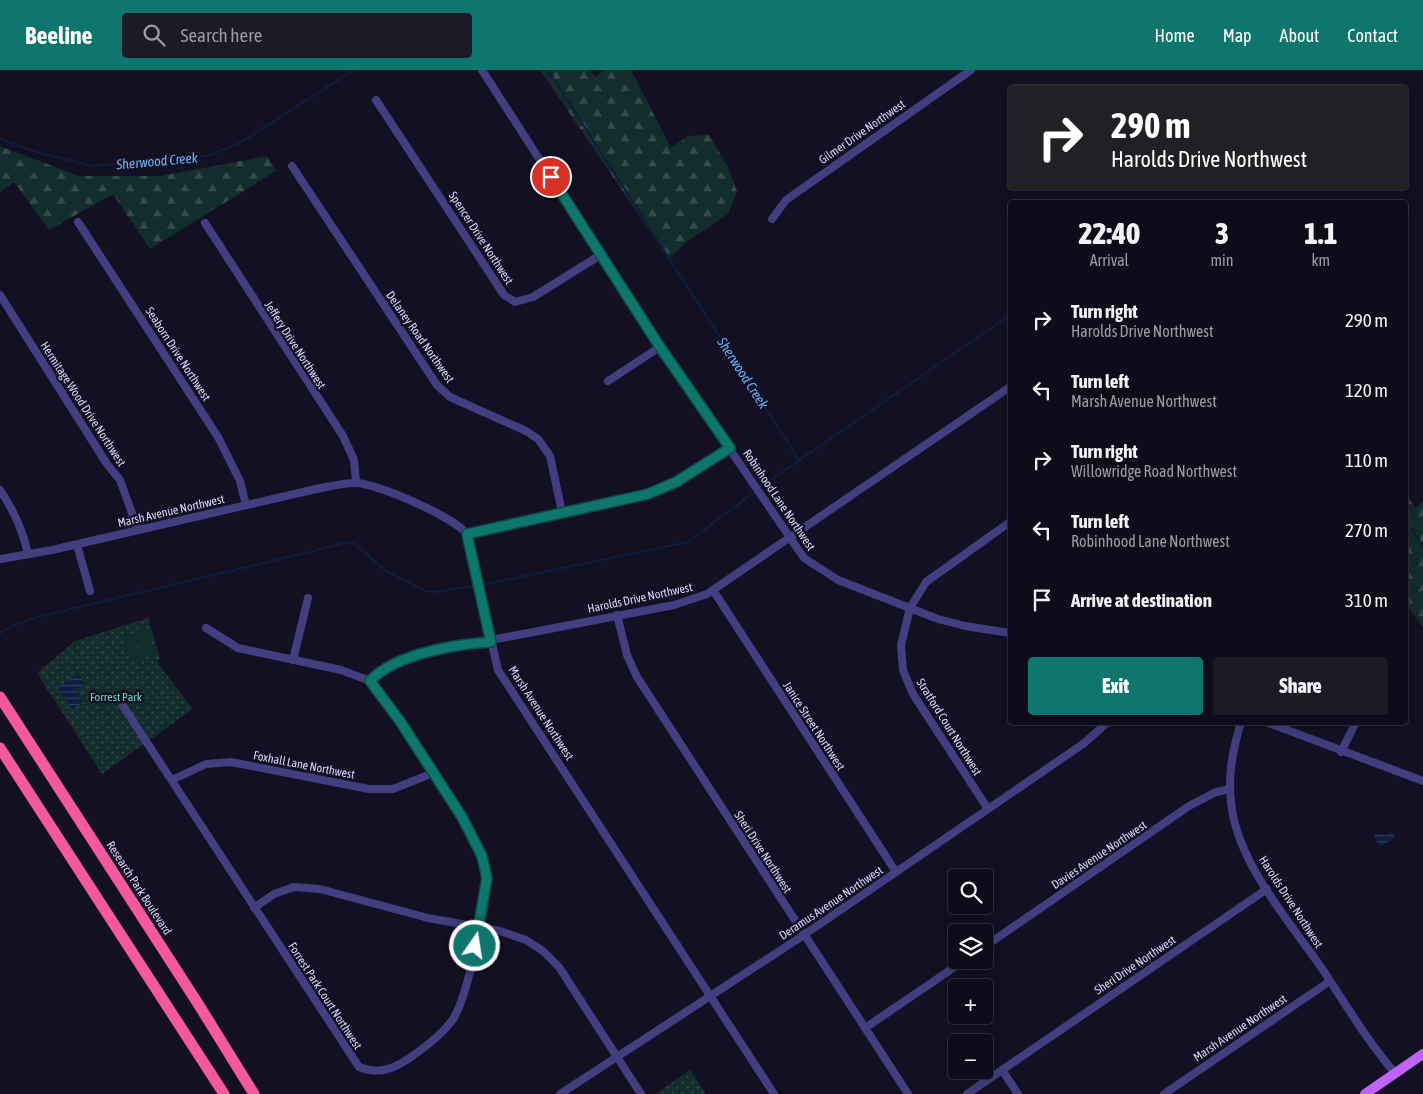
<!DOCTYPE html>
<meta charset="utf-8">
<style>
:root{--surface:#0e0c1a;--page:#1c1a27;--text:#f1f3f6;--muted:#9b9ba2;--line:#2e2c39;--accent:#0f766e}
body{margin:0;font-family:"Asap Condensed",sans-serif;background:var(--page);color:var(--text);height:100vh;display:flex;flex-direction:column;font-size:19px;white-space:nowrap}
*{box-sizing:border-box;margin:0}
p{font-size:16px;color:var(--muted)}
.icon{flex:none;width:28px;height:28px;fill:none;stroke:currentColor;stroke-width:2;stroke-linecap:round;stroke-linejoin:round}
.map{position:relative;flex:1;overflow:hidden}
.panel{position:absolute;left:1008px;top:130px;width:400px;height:525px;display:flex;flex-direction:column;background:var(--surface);border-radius:5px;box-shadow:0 5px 20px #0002,0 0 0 1px var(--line)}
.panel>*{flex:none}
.banner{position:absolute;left:1008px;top:15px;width:400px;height:105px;border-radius:5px;box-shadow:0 5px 20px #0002,0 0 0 1px var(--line);background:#202124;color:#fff;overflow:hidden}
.tools{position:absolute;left:948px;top:799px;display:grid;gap:10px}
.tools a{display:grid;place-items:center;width:45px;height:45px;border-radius:5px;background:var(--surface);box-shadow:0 5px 20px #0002,0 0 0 1px var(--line);font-size:25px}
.pin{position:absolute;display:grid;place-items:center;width:42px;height:42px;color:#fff;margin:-21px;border:2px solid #fff;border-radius:50%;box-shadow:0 1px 5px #0007}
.me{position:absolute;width:55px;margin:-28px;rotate:13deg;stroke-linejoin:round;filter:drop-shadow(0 0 4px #0008)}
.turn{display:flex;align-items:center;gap:18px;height:105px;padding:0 20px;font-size:22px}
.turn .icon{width:65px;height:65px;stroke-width:2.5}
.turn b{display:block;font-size:35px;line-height:42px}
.eta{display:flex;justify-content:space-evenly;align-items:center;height:85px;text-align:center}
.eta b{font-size:30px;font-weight:800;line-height:35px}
.action{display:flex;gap:10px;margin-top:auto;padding:10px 20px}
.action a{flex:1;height:58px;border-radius:5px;background:var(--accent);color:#fff;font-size:20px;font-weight:800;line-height:58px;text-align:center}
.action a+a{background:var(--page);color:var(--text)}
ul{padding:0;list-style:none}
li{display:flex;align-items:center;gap:15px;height:70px;padding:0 20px}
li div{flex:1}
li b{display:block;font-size:19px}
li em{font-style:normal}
header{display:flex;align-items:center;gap:30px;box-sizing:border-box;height:70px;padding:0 25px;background:var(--accent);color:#fff}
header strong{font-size:24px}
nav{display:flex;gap:28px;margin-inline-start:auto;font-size:18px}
.search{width:350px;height:45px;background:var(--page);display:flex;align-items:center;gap:12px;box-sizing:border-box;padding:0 18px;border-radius:5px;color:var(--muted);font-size:19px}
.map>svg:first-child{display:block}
.grass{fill:url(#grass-dots)}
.forest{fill:url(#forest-firs)}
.garden{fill:#132d2c}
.water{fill:url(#water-rules)}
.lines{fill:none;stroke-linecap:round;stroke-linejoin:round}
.stream{stroke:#0d1e3f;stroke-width:2}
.minor{stroke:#423e7f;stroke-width:8}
.major{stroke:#c163f5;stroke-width:10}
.highway{stroke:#f4589f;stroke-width:11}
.route-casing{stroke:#0a4d48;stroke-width:12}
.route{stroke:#0f766e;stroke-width:9}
.labels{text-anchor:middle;stroke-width:5;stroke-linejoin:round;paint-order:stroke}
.street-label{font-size:12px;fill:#dad4fc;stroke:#131023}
.park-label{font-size:12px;fill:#65d8bd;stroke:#131023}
.water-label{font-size:14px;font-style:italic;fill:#69b2f5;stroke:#131023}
</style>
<header>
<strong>Beeline</strong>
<div class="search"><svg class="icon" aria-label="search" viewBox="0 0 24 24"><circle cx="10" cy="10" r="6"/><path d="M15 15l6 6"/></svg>Search here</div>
<nav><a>Home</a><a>Map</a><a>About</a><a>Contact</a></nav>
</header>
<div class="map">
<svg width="1423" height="1024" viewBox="0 0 1423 1024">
<defs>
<pattern id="grass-dots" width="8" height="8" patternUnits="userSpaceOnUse" patternTransform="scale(1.25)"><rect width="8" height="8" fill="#132d2c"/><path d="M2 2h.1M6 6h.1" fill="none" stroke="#354b4c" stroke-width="1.8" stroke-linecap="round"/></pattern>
<pattern id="forest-firs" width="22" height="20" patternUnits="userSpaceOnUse" patternTransform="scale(1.25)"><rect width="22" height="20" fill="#132d2c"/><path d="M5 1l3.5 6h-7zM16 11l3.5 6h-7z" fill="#354b4c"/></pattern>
<pattern id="water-rules" width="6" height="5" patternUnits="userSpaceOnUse" patternTransform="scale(1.25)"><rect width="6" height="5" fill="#0d1e3f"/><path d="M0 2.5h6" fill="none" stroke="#303e5c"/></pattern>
</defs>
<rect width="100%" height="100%" fill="#131023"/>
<g class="grass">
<polygon points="148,548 160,588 157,592 193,639 102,704 37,603 75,571"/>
<polygon points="690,1000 706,1024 655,1024"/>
</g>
<g class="forest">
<polygon points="540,0 590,0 595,7 604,0 631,0 671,78 688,66 709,65 729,99 737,122 728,144 685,173 669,189"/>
<polygon points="0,76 79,106 161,106 267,86 276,101 150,179 113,124 49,160 14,112 0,122"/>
<polygon points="1405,424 1416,438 1423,431 1423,558 1405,532"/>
</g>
<g class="garden">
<polygon points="147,560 154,584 143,587 136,563"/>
<polygon points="133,564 141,588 130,592 122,567"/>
</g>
<g class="water">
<polygon points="78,604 85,614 76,620 83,632 72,639 58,617"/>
<polygon points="1392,762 1395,767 1380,777 1374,767 1375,764 1386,765"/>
</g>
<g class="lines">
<g class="stream">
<polyline points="548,0 799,390"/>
<polyline points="0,69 36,82 93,96 207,86 238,74 354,0"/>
<polyline points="762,416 1010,245"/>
<polyline points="1405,449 1423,476"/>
<polyline points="486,514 688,472 753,423"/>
<polyline points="0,563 17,554 37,547 310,482 347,472 355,474 386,501 425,521 436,522 473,516"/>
</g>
<g class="minor">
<polyline points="482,0 660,277 804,488 838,510 938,549 965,556 1010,563"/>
<polyline points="376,30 504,225 515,232 533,227 602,184"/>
<polyline points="292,96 437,315 450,327 526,361 538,369 550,386 562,442"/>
<polyline points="772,149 786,130 971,0"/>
<polyline points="78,152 218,367 240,411 246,435"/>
<polyline points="205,153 343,366 354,390 356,412"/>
<polyline points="0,225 107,394 120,410 138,460"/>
<polyline points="608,311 660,277"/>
<path d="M 0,420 C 14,441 23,460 28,484"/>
<polyline points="467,464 648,424 676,412 730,378"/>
<polyline points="77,475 90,521"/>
<path d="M 1,489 L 52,480 L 316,419 C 328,417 342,413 354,413 C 375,412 454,447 467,464 L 498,600 L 774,1024"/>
<polyline points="713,520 896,802"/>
<polyline points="617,545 627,585 637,607 908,1024"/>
<polyline points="293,590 308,528"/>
<polyline points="370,611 387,598 434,581 674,535 707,524 1010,317"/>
<path d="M 123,636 L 359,997 C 379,1005 394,999 411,987 C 426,976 443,964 453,949 C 467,928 487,835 487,808 C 487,795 480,781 475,769 L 400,651 L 370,611 L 341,600 L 238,578 L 206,558"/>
<path d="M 1241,652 C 1231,685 1226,716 1234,750 C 1247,804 1292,855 1323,900 C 1346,935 1368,972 1395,1003"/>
<polyline points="1266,652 1423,711"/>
<polyline points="1341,682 1356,652"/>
<polyline points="172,710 206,694 231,692 369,719 393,719 433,703"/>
<polyline points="988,739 913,624 903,600 901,575 910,538 926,512 1010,452"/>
<polyline points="254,838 274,824 294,817 320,819 428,848 500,861 526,870 543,881 559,897 641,1024"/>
<polyline points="984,877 1189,736 1216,722 1230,719"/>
<polyline points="865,958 965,890"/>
<polyline points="1002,1000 1018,1024"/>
<polyline points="560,1024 804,865 1083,674 1108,652"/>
<polyline points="967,1024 1267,819"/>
<polyline points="1164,1024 1330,911"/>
</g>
<polyline class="major" points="1365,1024 1423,984"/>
<g class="highway">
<polyline points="0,627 197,932 254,1024"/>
<polyline points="0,678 224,1024"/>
</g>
</g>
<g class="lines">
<defs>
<path id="route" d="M 475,876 L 487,808 L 482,786 L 462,747 L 400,651 L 370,611 C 395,584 456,574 491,572 L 467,464 L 648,424 L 676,412 L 730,378 L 660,277 L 551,107"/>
</defs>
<use href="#route" class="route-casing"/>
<use href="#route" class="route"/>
</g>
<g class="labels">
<g class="street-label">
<text transform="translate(862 62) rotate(-35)" y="4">Gilmer Drive Northwest</text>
<text transform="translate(481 168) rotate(57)" y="4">Spencer Drive Northwest</text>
<text transform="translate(420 267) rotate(55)" y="4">Delaney Road Northwest</text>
<text transform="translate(295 275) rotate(57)" y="4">Jeffery Drive Northwest</text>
<text transform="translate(178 284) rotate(57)" y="4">Seaborn Drive Northwest</text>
<text transform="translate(83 334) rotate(57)" y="4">Hermitage Wood Drive Northwest</text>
<text transform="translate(779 430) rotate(56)" y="4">Robinhood Lane Northwest</text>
<text transform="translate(171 441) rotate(-13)" y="4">Marsh Avenue Northwest</text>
<text transform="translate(640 528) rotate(-12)" y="4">Harolds Drive Northwest</text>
<text transform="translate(541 643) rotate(57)" y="4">Marsh Avenue Northwest</text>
<text transform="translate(814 656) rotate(57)" y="4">Janice Street Northwest</text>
<text transform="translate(949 657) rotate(58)" y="4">Stratford Court Northwest</text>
<text transform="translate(304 695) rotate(11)" y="4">Foxhall Lane Northwest</text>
<text transform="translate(763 782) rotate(57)" y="4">Sheri Drive Northwest</text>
<text transform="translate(1099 785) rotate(-34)" y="4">Davies Avenue Northwest</text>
<text transform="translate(139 818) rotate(57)" y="4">Research Park Boulevard</text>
<text transform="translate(1291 832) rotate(57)" y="4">Harolds Drive Northwest</text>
<text transform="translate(831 833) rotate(-34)" y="4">Deramus Avenue Northwest</text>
<text transform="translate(1135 895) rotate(-34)" y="4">Sheri Drive Northwest</text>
<text transform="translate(325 926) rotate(57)" y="4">Forrest Park Court Northwest</text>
<text transform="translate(1240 958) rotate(-34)" y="4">Marsh Avenue Northwest</text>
</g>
<g class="park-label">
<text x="116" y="631">Forrest Park</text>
</g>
<g class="water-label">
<text transform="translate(157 91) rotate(-5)" y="5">Sherwood Creek</text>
<text transform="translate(743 303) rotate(57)" y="5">Sherwood Creek</text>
</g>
</g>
</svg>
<div class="tools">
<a><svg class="icon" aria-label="search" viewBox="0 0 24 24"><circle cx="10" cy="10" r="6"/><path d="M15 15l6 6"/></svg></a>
<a><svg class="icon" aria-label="layers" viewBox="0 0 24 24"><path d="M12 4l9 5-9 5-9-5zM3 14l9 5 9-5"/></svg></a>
<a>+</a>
<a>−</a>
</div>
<div class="pin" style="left:551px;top:107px;background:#d93025"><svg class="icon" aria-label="arrive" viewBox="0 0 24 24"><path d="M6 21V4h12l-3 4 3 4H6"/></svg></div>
<svg class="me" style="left:475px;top:876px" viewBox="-20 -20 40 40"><circle r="17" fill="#0f766e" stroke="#fff" stroke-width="3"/><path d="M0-11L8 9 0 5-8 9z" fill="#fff"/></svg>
<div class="banner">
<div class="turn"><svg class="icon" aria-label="right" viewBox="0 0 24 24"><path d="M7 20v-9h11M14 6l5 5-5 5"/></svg><div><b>290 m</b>Harolds Drive Northwest</div></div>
</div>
<section class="panel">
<div class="eta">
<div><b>22:40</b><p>Arrival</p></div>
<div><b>3</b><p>min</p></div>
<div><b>1.1</b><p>km</p></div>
</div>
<ul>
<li><svg class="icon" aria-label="right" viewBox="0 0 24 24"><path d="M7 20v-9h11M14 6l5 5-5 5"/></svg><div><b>Turn right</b><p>Harolds Drive Northwest</p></div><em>290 m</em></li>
<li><svg class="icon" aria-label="left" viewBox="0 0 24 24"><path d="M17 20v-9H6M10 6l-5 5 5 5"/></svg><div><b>Turn left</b><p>Marsh Avenue Northwest</p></div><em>120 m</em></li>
<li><svg class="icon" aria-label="right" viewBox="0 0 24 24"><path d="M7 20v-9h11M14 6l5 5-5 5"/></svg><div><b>Turn right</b><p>Willowridge Road Northwest</p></div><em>110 m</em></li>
<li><svg class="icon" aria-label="left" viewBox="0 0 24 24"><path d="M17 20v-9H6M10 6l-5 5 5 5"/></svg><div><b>Turn left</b><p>Robinhood Lane Northwest</p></div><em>270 m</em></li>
<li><svg class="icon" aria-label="arrive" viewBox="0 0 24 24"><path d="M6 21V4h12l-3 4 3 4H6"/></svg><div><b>Arrive at destination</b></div><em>310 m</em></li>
</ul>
<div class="action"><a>Exit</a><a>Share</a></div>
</section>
</div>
